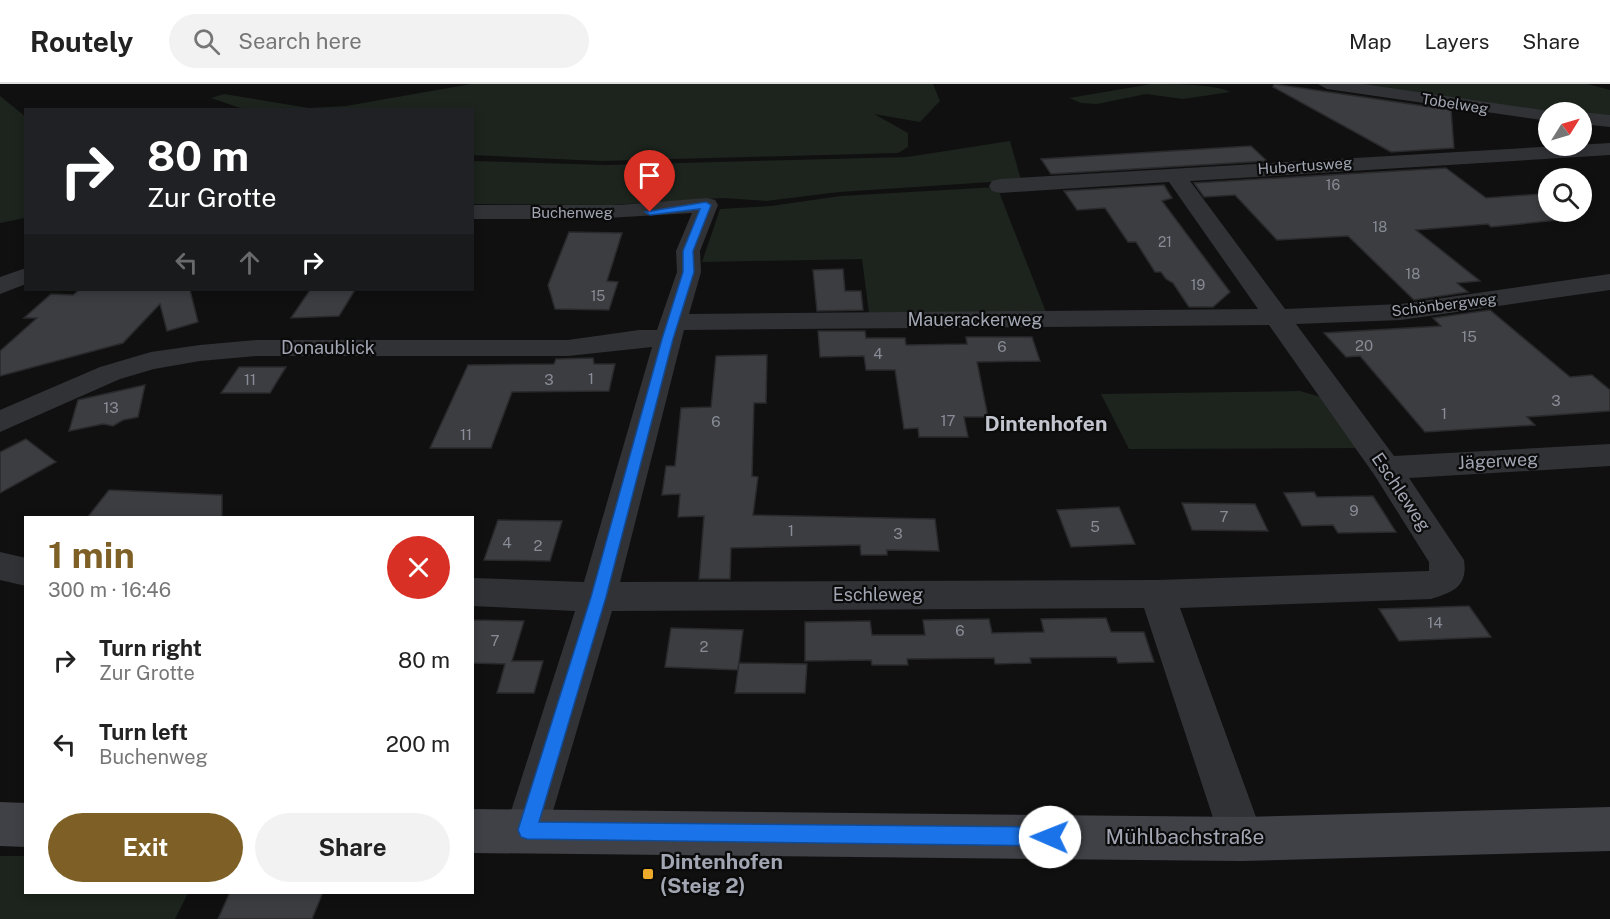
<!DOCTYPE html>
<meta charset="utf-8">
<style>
:root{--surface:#fff;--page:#f2f2f2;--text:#222;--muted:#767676;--line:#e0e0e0;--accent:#7e6026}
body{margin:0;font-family:"Public Sans",sans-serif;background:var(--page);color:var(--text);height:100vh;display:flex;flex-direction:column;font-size:22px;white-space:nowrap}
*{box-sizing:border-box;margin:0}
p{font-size:20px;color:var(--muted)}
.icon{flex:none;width:33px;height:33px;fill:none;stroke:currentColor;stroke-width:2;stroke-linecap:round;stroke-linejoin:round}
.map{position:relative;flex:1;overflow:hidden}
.sheet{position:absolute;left:24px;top:432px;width:450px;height:378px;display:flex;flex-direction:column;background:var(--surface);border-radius:0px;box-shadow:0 3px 9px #0003}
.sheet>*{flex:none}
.guide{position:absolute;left:24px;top:24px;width:450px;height:183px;border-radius:0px;box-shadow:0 3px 9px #0003;background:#202124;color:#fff;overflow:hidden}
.needle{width:39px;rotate:53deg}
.controls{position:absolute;left:1538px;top:18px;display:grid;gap:12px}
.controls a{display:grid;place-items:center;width:54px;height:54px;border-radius:50%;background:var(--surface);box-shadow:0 3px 9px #0003;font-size:30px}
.pin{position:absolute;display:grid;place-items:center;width:51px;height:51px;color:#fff;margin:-62px -26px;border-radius:50% 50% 50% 0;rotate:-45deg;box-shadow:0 0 6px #0007}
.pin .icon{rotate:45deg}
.me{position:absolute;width:66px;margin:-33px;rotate:271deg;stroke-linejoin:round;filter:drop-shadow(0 0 4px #0008)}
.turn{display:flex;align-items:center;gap:21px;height:126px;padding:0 24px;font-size:27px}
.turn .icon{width:78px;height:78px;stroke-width:2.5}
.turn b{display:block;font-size:42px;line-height:51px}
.lanes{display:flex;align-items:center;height:57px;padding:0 24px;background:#0003;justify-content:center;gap:30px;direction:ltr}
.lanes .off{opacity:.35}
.round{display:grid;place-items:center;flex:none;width:63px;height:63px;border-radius:32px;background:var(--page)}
.summary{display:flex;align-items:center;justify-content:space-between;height:102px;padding:0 24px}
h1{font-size:36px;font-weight:700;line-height:45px;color:var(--accent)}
.action{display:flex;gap:12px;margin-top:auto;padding:12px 24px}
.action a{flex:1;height:69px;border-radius:36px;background:var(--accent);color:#fff;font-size:24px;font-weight:700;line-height:69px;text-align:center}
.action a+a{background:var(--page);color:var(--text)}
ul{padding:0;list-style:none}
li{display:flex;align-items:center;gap:18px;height:84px;padding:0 24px}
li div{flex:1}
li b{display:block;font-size:22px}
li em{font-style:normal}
header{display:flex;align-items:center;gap:36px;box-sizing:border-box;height:84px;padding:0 30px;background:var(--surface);border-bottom:2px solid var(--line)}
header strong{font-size:28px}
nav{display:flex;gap:33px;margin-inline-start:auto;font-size:21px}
.search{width:420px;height:54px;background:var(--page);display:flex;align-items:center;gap:15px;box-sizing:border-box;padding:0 21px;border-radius:33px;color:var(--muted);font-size:22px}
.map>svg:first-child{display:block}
.green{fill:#1c241d}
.building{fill:#3c3d41;stroke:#2a2a2d;stroke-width:1.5}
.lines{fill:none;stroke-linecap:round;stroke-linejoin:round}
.minor{fill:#313236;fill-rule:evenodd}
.secondary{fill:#3f4146;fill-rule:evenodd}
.route{fill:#1a73e8;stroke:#114b97;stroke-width:1.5}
.poi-dot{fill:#eeab2b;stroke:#0b0b0c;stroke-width:2}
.labels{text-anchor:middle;stroke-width:4.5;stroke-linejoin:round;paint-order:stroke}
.far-number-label{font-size:14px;fill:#888c96}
.far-street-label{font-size:15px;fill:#a1a6b2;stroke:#0b0b0c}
.number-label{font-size:15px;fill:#888c96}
.street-label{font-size:18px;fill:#a1a6b2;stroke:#0b0b0c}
.quarter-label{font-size:21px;font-weight:bold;fill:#c2c5ce;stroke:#0b0b0c}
.near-street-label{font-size:21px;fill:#a1a6b2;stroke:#0b0b0c}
.near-poi-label{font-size:21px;font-weight:bold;fill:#a1a6b2;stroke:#0b0b0c;text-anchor:start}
</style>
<header>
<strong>Routely</strong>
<div class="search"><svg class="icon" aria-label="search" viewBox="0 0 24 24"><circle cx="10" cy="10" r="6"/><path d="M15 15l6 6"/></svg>Search here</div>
<nav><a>Map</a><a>Layers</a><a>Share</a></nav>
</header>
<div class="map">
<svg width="1610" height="835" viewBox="0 0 1610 835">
<rect width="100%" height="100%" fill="#101011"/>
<g class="green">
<polygon points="471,0 933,0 940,17 920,38 874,30 908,49 908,63 898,69 601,77 473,71 472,26 246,26 211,14 224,10 309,24 346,22"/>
<path d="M 1152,0 C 1172,0 1216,0 1230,8 L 1183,15 L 1146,10 L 1097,20 L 1081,19 L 1069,14 Z"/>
<polygon points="1346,0 1587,0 1610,6 1610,34 1581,28 1548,29"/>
<polygon points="0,12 26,33 25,134 0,139"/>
<polygon points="1010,57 1021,96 839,108 766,117 723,114 611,121 473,120 473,77 606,81 907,73"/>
<polygon points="997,103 1046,228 869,229 862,175 702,178 720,125 771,122 841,112"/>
<polygon points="1300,307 1321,313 1358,364 1129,365 1101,310"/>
<polygon points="0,772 25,772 26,808 188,809 175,835 0,835"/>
</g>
<g class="building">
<polygon points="1274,0 1451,26 1454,64 1391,68 1273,3"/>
<polygon points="1251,62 1267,77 1051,90 1041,75"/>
<polygon points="1446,84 1486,114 1541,110 1548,114 1548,128 1568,128 1578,134 1491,143 1488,140 1416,146 1480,197 1457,199 1468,208 1414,216 1348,152 1277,156 1235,111 1204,113 1194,99"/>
<polygon points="1164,101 1172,114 1162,117 1230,208 1213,223 1189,223 1173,199 1166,195 1161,188 1155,188 1136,158 1128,158 1105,124 1077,126 1064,107"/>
<polygon points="569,148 622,149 607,197 618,198 609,226 555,225 548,201"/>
<polygon points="843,185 845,207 861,207 863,226 817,227 813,186"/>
<polygon points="79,206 190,206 198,238 167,247 160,220 123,259 0,292 0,267 37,234 24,234 51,210 73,211"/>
<polygon points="310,206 355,206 339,232 291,234"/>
<polygon points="1490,226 1570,293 1592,291 1610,306 1610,327 1527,333 1535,341 1425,348 1360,272 1346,273 1324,249 1441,242 1433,234"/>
<polygon points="818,247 865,247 866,254 905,254 906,261 967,260 966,253 1032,253 1040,277 977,278 988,333 964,333 968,353 919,353 918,344 904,345 895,286 866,286 864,272 820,273"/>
<polygon points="767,271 766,319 754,319 752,392 758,393 753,431 935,435 939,467 887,466 887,471 861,471 860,461 731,464 730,495 699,495 704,432 678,433 680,410 662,411 666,382 675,382 681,324 711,323 716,272"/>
<polygon points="593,274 594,280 615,280 609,307 512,308 491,364 430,364 468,281 554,280 556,275"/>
<polygon points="239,283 286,283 270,309 221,309"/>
<polygon points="145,301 138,333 123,336 113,342 103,340 69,347 78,316"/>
<polygon points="26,355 56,378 0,409 0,368"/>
<polygon points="109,406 222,411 222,434 87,434"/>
<polygon points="1314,408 1317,413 1373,412 1396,448 1338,449 1333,441 1302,442 1284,409"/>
<polygon points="1182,419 1255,420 1268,447 1192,446"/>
<polygon points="1119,423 1135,460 1071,463 1057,426"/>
<polygon points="498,436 562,437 550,477 484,476"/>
<polygon points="1469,522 1491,553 1399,557 1379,525"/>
<polygon points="1106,534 1111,548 1144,548 1154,578 1118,579 1116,573 1030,574 1031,579 995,580 994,574 907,575 908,581 872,581 871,576 805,577 805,538 870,537 872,551 925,551 923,536 989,535 992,549 1044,548 1041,535"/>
<polygon points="472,536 524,537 512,577 543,577 534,609 497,609 505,580 472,579"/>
<polygon points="671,544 743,546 738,586 665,583"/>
<polygon points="739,579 807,580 805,609 735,609"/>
<polygon points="230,808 323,808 312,835 218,835"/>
</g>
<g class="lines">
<g class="minor">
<polygon points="1318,0 1363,0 1556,28 1548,28 1548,37 1327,5"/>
<polygon points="1580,28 1581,28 1610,31 1610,43 1581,40"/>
<path d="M 1610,59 L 1610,71 L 1190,97 L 1285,225 L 1401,220 L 1610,190 L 1610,206 L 1401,236 L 1296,240 L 1394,372 L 1610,360 L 1610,382 L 1409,394 L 1464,476 C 1468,503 1453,508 1431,515 L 1180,524 L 1264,755 L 1258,771 L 1242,777 L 1226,771 L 1220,755 L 1144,524 L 612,527 L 543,761 L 527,768 L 511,761 L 505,746 L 575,527 L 472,522 L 472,494 L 584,498 L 652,263 L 568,272 L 256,272 L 200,277 L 154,285 L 120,295 L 0,348 L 0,326 L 100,283 L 151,268 L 200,261 L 256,256 L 568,256 L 639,246 L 657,246 L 677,188 L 676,167 L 692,129 L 590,135 L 472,135 L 472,121 L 619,121 L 707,114 L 715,116 L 718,121 L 700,167 L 701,188 L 689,230 L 1258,225 L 1169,98 L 1000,109 L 992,107 L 989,102 L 992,97 L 1000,95 ZM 1269,241 L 1375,392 L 1429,478 L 1429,487 L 1157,496 L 620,498 L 684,246 Z"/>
<polygon points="26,184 26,200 0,210 0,193"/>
<polygon points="0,468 26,474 26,502 0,496"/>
</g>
<g class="secondary">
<polygon points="0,718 26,719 26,763 0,762"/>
<polygon points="1610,723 1610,767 1242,777 472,769 472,725 1242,733"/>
</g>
</g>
<polygon class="route" points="706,118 711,121 693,167 694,188 673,255 606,513 539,738 1050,743 1057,746 1059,753 1057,759 1050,762 527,755 521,753 518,746 591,513 662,255 683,188 683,167 700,125 650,131 645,128"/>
<rect class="poi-dot" x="642" y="784" width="12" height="12" rx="3"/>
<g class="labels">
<g class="far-number-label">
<text x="1333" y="106">16</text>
<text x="1380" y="148">18</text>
<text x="1165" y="163">21</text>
<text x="1413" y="195">18</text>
<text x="1198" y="206">19</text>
<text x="598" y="217">15</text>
</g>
<g class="far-street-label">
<text transform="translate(1455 20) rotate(9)" y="5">Tobelweg</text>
<text transform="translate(1305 82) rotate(-4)" y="5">Hubertusweg</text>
<text x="572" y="134">Buchenweg</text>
<text transform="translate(1444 221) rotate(-7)" y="5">Schönbergweg</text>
</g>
<g class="number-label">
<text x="1469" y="258">15</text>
<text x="1364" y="267">20</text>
<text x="1002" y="268">6</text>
<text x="878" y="275">4</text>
<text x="591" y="300">1</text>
<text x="250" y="301">11</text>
<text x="549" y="301">3</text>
<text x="1556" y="322">3</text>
<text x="111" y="329">13</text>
<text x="1444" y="335">1</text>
<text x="948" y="342">17</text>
<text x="716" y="343">6</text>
<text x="466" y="356">11</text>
<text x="1354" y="432">9</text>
<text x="1224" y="438">7</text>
<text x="1095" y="448">5</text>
<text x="791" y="452">1</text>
<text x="898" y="455">3</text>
<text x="507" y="464">4</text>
<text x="538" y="467">2</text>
<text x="1435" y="544">14</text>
<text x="960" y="552">6</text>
<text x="495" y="562">7</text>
<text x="704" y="568">2</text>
</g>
<g class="street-label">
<text x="975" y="242">Mauerackerweg</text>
<text x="328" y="270">Donaublick</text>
<text transform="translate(1498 377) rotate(-3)" y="6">Jägerweg</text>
<text transform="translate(1401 408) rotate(56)" y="6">Eschleweg</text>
<text x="878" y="517">Eschleweg</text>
</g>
<g class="quarter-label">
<text x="1046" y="347">Dintenhofen</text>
</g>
<g class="near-street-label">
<text x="1185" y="760">Mühlbachstraße</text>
</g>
<g class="near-poi-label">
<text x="660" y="785">Dintenhofen<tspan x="660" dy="24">(Steig 2)</tspan></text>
</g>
</g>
</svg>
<div class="controls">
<a><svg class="needle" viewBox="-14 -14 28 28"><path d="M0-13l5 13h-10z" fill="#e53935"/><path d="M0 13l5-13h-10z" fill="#767676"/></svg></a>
<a><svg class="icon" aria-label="search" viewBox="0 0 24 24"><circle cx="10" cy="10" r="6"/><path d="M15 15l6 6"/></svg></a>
</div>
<div class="pin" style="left:650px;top:128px;background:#d93025"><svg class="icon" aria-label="arrive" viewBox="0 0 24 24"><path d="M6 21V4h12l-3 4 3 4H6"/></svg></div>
<svg class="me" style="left:1050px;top:753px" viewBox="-20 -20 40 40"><circle r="19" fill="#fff"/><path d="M0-13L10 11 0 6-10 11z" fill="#1a73e8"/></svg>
<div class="guide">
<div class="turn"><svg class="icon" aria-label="right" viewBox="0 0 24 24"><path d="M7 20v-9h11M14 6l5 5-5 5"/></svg><div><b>80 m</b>Zur Grotte</div></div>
<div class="lanes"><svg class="icon off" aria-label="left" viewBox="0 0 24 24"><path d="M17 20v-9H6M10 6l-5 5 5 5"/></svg><svg class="icon off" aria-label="ahead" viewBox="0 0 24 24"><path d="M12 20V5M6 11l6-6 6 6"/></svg><svg class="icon" aria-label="right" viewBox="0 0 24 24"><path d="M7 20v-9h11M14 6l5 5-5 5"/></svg></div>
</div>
<section class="sheet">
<div class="summary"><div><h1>1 min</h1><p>300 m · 16:46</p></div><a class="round" style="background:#d93025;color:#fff"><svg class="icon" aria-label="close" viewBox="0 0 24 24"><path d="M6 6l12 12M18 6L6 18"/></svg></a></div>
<ul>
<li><svg class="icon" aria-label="right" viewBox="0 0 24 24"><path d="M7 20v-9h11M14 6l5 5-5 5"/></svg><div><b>Turn right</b><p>Zur Grotte</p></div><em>80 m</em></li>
<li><svg class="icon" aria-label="left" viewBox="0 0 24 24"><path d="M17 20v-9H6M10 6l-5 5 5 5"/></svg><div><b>Turn left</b><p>Buchenweg</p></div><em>200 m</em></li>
</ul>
<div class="action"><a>Exit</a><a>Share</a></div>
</section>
</div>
